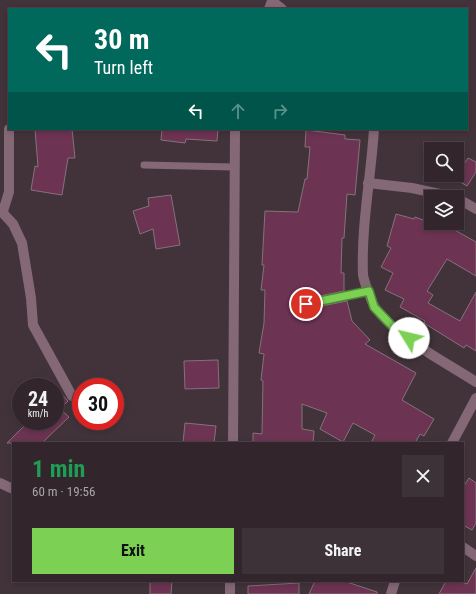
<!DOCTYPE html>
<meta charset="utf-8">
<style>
:root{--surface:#32262c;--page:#3d3238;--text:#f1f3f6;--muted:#a8a5a9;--line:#4d4348;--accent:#7cd155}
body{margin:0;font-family:"Roboto Condensed",sans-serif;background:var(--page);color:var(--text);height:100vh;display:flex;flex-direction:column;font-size:15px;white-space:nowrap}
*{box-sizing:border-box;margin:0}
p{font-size:13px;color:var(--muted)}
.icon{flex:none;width:22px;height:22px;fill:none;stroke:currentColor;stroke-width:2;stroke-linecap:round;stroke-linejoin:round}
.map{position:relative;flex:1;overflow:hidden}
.details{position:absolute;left:12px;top:442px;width:452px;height:140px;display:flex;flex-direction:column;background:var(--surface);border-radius:0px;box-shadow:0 2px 6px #0003,0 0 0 1px var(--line)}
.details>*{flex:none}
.guide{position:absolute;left:8px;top:8px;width:460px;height:122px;border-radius:0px;box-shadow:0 2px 6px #0003,0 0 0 1px var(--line);background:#00695c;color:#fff;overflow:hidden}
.tools{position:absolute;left:424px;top:142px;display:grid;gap:8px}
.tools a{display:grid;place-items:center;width:40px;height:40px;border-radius:0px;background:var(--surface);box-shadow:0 2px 6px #0003,0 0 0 1px var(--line);font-size:20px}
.speed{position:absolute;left:12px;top:378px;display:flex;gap:8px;font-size:20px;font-weight:700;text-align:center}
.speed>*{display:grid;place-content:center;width:52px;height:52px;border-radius:50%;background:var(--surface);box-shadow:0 2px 6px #0003,0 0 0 1px var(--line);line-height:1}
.speed small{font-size:10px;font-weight:400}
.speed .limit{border:6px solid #d22;background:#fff;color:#111}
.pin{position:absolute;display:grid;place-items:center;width:34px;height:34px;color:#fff;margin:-17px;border:2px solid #fff;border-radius:50%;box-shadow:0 1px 4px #0007}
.me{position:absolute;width:44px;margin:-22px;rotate:306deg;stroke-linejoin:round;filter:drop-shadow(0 0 3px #0008)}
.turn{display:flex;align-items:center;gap:14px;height:84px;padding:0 20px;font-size:18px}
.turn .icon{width:52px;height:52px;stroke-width:2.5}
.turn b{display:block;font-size:28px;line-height:34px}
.lanes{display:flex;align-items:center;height:38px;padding:0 20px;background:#0003;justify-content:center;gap:20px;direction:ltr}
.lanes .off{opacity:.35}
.round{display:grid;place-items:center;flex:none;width:42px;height:42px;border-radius:0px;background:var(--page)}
.overview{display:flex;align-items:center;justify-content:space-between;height:68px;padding:0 20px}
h1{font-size:24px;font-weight:700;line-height:30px;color:#1e9e55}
.action{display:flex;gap:8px;margin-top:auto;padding:8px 20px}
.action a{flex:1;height:46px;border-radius:0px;background:var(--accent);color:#111;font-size:16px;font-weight:700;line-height:46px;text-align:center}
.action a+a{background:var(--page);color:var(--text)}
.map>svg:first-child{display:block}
.building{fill:#6d3353;stroke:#84727b}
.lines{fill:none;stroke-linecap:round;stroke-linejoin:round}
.service{stroke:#846876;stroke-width:7}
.minor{stroke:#846876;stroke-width:10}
.route-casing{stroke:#518837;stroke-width:10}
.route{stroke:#7cd155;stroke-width:7}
</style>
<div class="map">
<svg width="476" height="594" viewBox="0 0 476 594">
<rect width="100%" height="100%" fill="#42333a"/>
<g class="building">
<polygon points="35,129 72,129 75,158 68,158 62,195 31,190 35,166 38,167"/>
<polygon points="162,129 218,129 217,141 186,139 185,143 161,140"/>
<polygon points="306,130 345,135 345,139 360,140 355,195 347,194 344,238 342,238 341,273 344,273 344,291 305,299 301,302 301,305 307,309 347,301 352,321 370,340 365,344 416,373 402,400 434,419 424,436 420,434 415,443 371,443 375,435 353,423 343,442 320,429 327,413 302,404 302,429 314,431 313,443 253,443 253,433 262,434 263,381 261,380 264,354 259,353 264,323 265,290 261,290 264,265 262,265 265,211 298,212 305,179 307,179 310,147 305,147"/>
<polygon points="468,158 476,162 476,172 467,186 457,180 457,168 460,170"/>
<polygon points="171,195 180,245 156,249 153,229 140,234 133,211 149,206 148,198"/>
<polygon points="396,214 414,219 415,217 439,226 442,223 476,242 476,276 447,259 427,291 433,295 428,303 460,321 476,292 476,351 466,345 464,348 424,323 425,321 400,307 404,299 385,290 393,273 381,267 391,248 387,246"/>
<polygon points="218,360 219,388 185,389 184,361"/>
<polygon points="55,387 68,401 60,409 69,417 42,443 7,443 29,421 55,421"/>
<polygon points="185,423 216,426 214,443 183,443"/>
<polygon points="469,478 476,483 476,523 472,530 463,525 463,487"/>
<polygon points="476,568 476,594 439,594 446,581 460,581 467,584"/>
<polygon points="150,581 172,581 171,594 150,594"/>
<polygon points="315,581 344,581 377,592 377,594 309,594"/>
<polygon points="299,583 299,594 248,594 248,586"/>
</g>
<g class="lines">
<g class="service">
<polyline points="144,165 233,167"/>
<polyline points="306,304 369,291"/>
</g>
<g class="minor">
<polyline points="269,9 272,1 282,9"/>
<path d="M 374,129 C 371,177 361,226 363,275 C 364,281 372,304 376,309 C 401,340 442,360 476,382"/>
<polyline points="368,183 412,188 454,197"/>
<polyline points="457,198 476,209"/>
<polyline points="0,210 13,224 22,243 31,298 33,325 72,396"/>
<polyline points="3,211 9,192 9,129"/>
<polyline points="233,443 235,129"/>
<polyline points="452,443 476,398"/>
<polyline points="0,483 13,489"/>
<polyline points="463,547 476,556"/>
<polyline points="230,594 230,581"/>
<polyline points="391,594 395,581"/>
</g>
</g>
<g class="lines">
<defs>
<polyline id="route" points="306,304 369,291 374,307 396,330 409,338"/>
</defs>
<use href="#route" class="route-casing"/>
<use href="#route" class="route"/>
</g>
</svg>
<div class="tools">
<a><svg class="icon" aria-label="search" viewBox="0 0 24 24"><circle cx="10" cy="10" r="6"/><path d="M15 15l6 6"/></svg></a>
<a><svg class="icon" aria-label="layers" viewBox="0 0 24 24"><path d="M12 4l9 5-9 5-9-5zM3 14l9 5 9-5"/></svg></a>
</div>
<div class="speed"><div>24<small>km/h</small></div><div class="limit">30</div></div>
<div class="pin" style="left:306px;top:304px;background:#d93025"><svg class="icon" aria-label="arrive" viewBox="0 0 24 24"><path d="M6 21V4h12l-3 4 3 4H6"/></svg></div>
<svg class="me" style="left:409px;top:338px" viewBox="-20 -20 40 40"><circle r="19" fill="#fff"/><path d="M0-13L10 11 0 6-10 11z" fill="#7cd155"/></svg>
<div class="guide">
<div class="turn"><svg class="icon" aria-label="left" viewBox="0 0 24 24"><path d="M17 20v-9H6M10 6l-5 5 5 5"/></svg><div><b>30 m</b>Turn left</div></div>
<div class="lanes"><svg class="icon" aria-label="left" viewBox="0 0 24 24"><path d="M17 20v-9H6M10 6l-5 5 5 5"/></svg><svg class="icon off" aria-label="ahead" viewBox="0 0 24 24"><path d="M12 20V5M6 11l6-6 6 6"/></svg><svg class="icon off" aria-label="right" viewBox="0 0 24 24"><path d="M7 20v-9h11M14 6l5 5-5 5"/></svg></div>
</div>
<section class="details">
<div class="overview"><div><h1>1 min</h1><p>60 m · 19:56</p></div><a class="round"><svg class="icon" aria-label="close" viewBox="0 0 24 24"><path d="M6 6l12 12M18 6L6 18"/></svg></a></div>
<div class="action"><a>Exit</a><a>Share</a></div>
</section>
</div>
